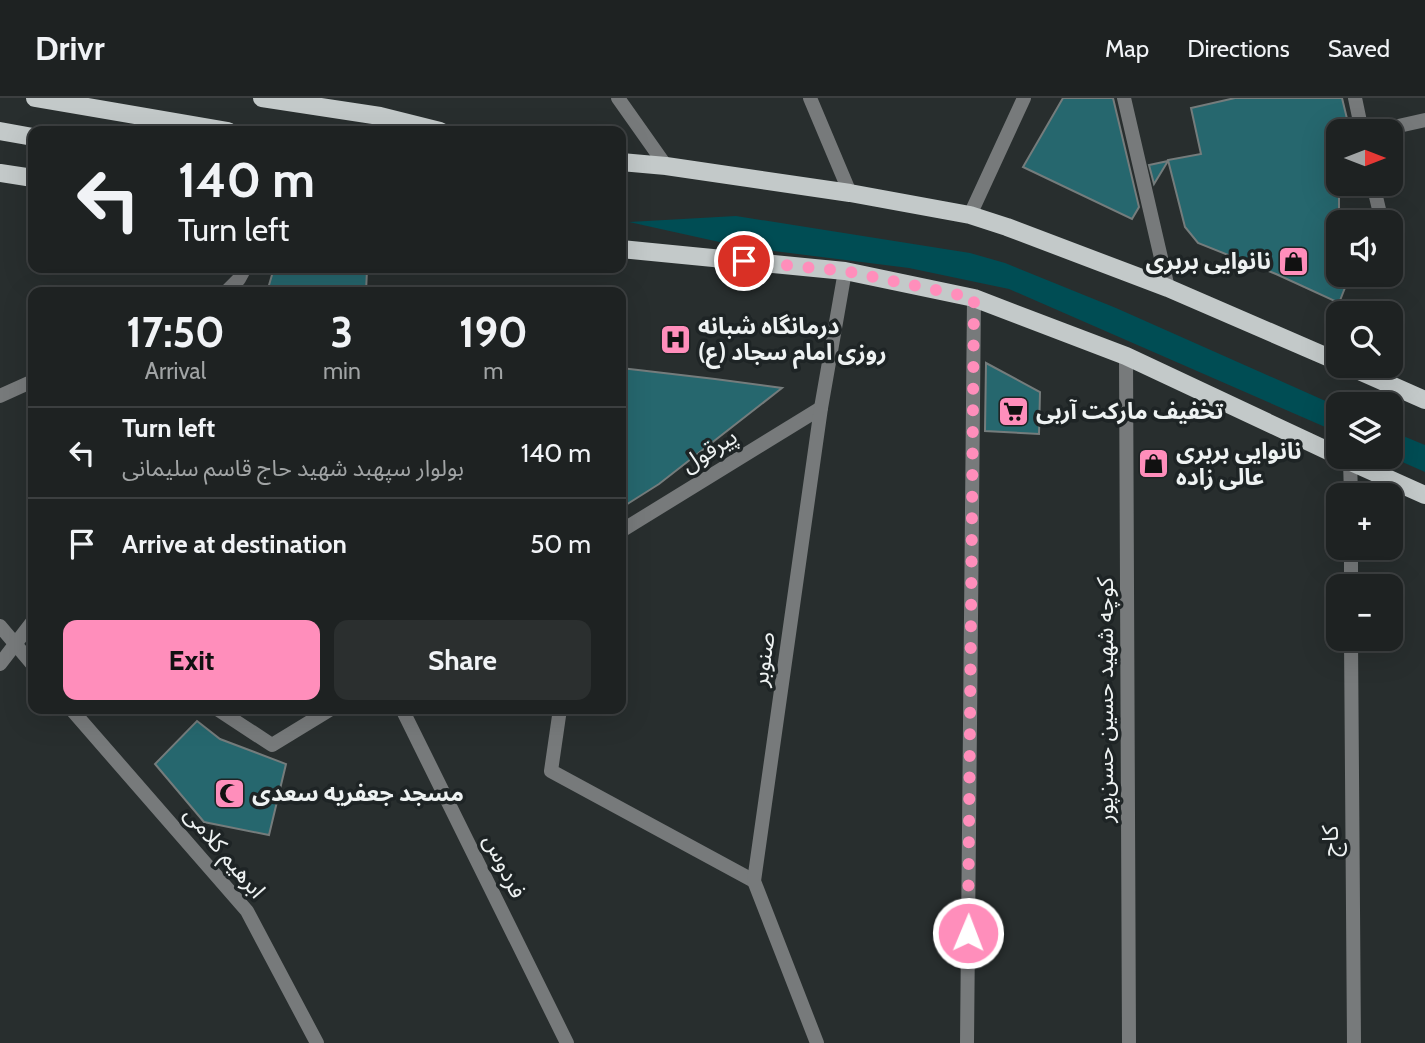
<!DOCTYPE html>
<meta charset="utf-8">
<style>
:root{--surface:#1e2222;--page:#2b2f2f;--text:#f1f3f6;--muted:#a1a4a5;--line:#3c3f40;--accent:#ff8ebb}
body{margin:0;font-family:Cabin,"Noto Sans Arabic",sans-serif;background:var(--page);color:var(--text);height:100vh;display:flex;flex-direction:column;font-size:26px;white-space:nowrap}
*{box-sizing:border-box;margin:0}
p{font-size:23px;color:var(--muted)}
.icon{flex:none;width:38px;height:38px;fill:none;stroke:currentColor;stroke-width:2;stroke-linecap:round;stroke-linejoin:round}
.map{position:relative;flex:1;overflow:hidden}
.drawer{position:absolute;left:28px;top:189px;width:598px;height:427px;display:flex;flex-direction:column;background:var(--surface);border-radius:14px;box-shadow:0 7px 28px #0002,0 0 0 2px var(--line)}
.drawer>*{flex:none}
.hud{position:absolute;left:28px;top:28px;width:598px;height:147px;border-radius:14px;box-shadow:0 7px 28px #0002,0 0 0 2px var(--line);background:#1e2222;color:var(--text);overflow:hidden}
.needle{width:46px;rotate:90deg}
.fabs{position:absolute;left:1326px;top:21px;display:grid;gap:14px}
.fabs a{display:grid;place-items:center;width:77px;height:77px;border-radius:14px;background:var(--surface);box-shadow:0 7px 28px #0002,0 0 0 2px var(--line);font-size:35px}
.pin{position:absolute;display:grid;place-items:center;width:60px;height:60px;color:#fff;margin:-30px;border:4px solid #fff;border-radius:50%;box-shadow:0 2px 7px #0007}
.me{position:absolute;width:77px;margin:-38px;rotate:1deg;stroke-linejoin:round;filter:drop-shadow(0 0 5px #0008)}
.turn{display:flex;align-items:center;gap:24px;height:147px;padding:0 35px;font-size:32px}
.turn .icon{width:91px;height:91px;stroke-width:2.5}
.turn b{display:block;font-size:49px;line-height:60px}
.eta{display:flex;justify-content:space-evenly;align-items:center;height:119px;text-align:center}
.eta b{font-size:42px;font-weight:700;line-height:49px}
.cta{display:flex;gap:14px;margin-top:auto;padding:14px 35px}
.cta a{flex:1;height:80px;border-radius:14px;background:var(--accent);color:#111;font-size:28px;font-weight:700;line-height:80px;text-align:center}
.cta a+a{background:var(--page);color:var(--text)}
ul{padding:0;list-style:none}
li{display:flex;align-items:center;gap:21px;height:91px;padding:0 35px;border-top:2px solid var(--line)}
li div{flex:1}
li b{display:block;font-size:26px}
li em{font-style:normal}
header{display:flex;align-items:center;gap:42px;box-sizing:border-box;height:98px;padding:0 35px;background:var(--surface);border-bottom:2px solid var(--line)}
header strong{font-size:33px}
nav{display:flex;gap:38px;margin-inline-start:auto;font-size:24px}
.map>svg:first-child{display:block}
.green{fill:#004d54}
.building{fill:#26676e;stroke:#757c7c;stroke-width:2}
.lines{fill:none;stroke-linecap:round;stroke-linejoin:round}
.minor{stroke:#777a7b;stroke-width:14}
.primary{stroke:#c3c9c9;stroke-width:18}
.route{stroke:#ff8ebb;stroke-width:12;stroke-dasharray:0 21.6}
.labels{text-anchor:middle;stroke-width:7;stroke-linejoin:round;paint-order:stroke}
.poi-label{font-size:23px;font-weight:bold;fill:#eef2f2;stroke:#1e2425;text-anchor:start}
.street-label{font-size:23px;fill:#eef2f2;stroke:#1e2425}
</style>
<header>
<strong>Drivr</strong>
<nav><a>Map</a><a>Directions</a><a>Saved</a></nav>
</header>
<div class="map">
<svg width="1425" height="945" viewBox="0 0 1425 945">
<rect width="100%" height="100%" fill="#282e2e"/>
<g class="green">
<polygon points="736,118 970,155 1005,165 1116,210 1339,309 1339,335 1009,191 909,170 742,149 629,124"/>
<polygon points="1391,333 1425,347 1425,374 1391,359"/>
</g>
<g class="building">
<polygon points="1063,0 1113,0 1139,109 1132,121 1023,69"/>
<polygon points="1235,0 1342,0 1350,33 1339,33 1339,177 1350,177 1339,205 1276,176 1198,145 1185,129 1168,62 1201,56 1191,10"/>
<polygon points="1168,63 1154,86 1149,67"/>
<polygon points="274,170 347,170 367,172 366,194 267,194"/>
<polygon points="986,265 1040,294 1039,336 985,333"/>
<polygon points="621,270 715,281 782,290 659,386 621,410"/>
<polygon points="197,623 220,641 286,666 269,737 204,724 155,666"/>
</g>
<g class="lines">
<g class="minor">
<polyline points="618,0 666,68"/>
<polyline points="810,0 850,95"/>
<polyline points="1124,0 1168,190"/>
<polyline points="1355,0 1362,33"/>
<polyline points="1376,33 1425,22"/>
<polyline points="1373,86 1382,124"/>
<polyline points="970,117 1024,0"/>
<polyline points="226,194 239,181 245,170"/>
<polyline points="1126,258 1129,945"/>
<polyline points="0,298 33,283"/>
<polyline points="1350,363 1351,397"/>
<polyline points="621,433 821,310"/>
<polyline points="1351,450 1351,488"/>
<polyline points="0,528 33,567"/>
<polyline points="1351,541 1354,945"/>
<polyline points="0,566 33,523"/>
<polyline points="71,611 247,813 317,945"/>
<polyline points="217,611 272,647 331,611"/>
<polyline points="402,611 567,945"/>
<polyline points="560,611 551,673 754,783"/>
<polyline points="817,945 754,783 821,310 845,173"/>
<polyline points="967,945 974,200"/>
</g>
<g class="primary">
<polyline points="35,0 228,33"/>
<polyline points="262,0 380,18 440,33"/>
<polyline points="0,33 33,39"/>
<polyline points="621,64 666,68 850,95 970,117 1007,129 1168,190 1339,264"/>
<polyline points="0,75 33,80"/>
<polyline points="621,151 845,173 974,200 1126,258 1339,358"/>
<polyline points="1348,268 1425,302"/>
<polyline points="1340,359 1425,397"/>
</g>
</g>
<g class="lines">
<polyline class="route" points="744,163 845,173 974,200 968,835"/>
</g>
<defs>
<symbol id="shop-square" viewBox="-11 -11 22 22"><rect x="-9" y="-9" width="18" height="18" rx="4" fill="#ff8ebb" stroke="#1e2425"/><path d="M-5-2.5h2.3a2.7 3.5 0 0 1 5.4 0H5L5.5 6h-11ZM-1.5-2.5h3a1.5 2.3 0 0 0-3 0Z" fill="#111"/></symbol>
<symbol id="hospital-square" viewBox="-11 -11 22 22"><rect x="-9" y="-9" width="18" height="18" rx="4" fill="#ff8ebb" stroke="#1e2425"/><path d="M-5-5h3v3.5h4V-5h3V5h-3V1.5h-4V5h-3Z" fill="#111"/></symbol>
<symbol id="supermarket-square" viewBox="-11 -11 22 22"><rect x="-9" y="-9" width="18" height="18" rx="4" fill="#ff8ebb" stroke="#1e2425"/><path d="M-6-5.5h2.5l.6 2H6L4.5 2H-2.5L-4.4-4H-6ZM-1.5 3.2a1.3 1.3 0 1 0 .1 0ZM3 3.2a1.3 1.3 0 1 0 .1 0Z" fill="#111"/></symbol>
<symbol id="mosque-square" viewBox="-11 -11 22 22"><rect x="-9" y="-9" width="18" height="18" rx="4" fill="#ff8ebb" stroke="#1e2425"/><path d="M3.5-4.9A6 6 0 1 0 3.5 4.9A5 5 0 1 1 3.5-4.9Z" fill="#111"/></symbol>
</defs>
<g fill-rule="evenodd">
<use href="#shop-square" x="1276" y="146" width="35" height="35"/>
<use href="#hospital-square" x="658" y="224" width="35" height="35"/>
<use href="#supermarket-square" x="996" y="296" width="35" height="35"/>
<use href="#shop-square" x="1136" y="348" width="35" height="35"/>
<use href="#mosque-square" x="212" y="678" width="35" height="35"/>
</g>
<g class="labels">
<g class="poi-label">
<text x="1271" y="171" text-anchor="end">نانوایی بربری</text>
<text x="698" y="236">درمانگاه شبانه<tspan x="698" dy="26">روزی امام سجاد (ع)</tspan></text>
<text x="1036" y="321">تخفیف مارکت آربی</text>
<text x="1176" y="361">نانوایی بربری<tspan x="1176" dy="26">عالی زاده</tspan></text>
<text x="252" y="703">مسجد جعفریه سعدی</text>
</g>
<g class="street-label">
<text transform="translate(709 352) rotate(-32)" y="8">پیرقول</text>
<text transform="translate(763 561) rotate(-82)" y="8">صنوبر</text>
<text transform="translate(1105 602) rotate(-90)" y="8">کوچه شهید حسین حسن‌پور</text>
<text transform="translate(1330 743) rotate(-90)" y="8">کاج</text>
<text transform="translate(225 754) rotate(50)" y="8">ابرهیم کلامی</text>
<text transform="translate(505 768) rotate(64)" y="8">فردوس</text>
</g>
</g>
</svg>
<div class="fabs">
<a><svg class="needle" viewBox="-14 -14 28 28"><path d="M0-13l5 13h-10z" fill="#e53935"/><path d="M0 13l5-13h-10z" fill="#a1a4a5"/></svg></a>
<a><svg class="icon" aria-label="sound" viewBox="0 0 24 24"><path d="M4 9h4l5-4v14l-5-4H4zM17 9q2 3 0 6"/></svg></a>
<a><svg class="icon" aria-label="search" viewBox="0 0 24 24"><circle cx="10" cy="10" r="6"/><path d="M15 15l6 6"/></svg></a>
<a><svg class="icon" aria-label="layers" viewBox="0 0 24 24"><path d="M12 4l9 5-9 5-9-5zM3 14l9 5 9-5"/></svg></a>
<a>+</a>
<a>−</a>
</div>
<div class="pin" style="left:744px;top:163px;background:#d93025"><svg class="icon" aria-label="arrive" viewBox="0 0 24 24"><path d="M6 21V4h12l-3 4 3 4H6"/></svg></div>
<svg class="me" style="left:968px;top:835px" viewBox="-20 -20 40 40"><circle r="17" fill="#ff8ebb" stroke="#fff" stroke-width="3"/><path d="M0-11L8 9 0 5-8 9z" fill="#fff"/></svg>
<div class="hud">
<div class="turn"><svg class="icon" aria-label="left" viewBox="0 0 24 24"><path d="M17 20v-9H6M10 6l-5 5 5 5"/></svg><div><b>140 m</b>Turn left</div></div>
</div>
<section class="drawer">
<div class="eta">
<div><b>17:50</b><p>Arrival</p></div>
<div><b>3</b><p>min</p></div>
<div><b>190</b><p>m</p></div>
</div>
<ul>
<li><svg class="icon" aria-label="left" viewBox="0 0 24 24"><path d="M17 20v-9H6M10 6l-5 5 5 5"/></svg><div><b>Turn left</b><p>بولوار سپهبد شهید حاج قاسم سلیمانی</p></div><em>140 m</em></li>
<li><svg class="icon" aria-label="arrive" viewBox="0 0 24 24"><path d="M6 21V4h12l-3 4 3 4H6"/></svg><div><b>Arrive at destination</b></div><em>50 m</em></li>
</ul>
<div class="cta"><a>Exit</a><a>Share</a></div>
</section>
</div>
